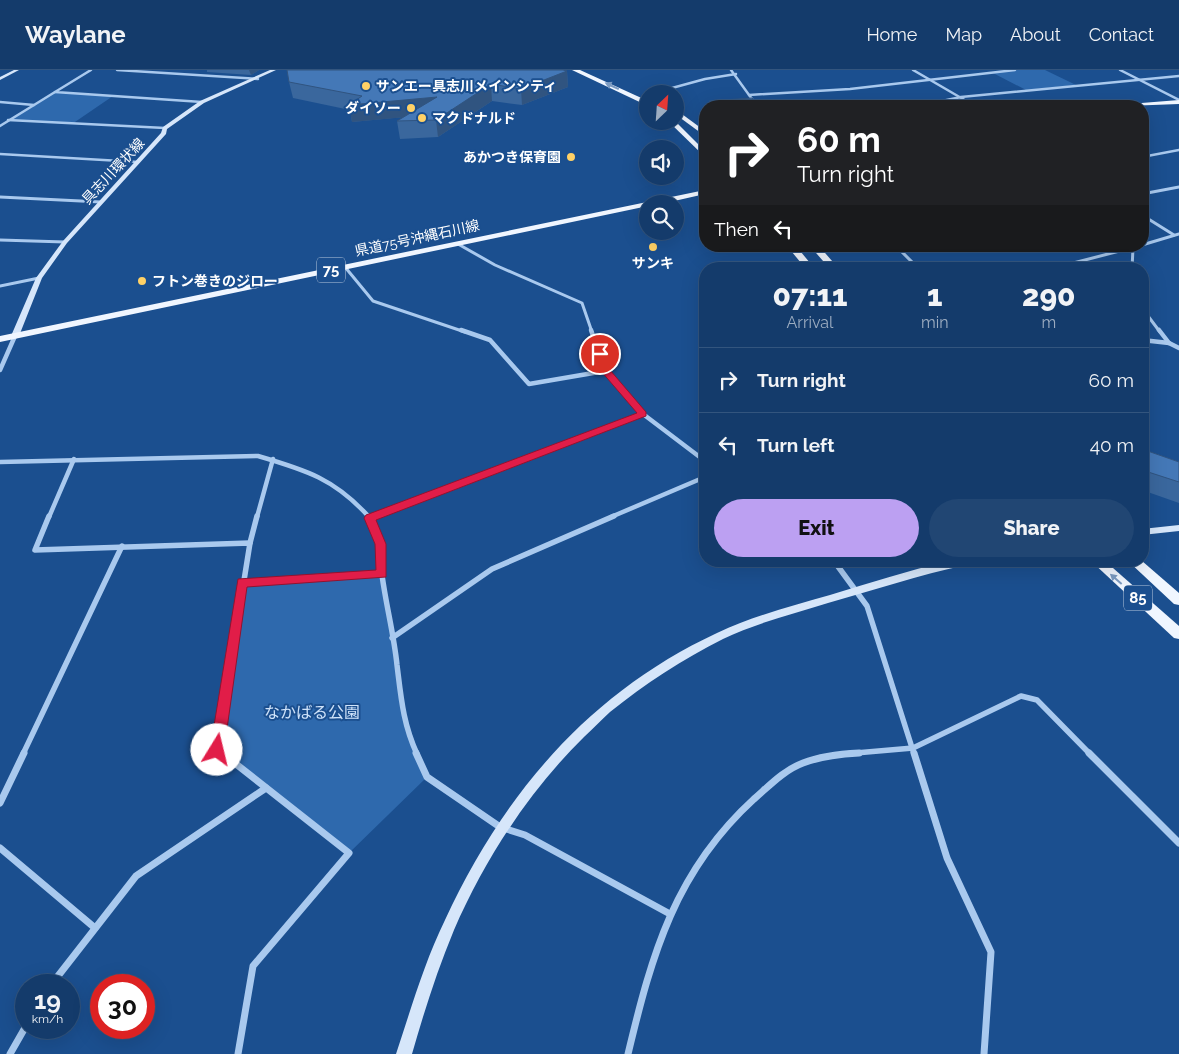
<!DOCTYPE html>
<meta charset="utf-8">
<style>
:root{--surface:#143b6b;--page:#214673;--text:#f1f3f6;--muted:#9dadc1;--line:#33557e;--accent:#bca0f2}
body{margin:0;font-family:Raleway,"Noto Sans JP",sans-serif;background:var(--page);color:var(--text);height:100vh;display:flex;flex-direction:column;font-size:19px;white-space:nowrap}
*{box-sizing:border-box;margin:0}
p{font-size:16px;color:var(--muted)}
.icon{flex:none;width:28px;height:28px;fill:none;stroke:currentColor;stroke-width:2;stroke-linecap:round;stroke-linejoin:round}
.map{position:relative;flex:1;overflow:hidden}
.side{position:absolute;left:699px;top:192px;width:450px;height:305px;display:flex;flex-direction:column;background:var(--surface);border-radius:20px;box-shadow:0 5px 20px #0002,0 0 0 1px var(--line)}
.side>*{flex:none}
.guide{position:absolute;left:699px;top:30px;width:450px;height:152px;border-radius:20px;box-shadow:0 5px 20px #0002,0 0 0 1px var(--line);background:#202124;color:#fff;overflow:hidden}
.needle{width:32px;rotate:25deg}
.buttons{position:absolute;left:639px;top:15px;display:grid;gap:10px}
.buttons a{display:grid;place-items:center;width:45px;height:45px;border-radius:50%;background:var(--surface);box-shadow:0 5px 20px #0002,0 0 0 1px var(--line);font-size:25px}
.speed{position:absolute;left:15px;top:904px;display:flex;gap:10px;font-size:25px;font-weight:700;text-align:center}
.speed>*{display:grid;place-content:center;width:65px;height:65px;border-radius:50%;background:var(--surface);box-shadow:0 5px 20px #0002,0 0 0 1px var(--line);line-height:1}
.speed small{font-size:12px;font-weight:400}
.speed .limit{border:8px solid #d22;background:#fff;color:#111}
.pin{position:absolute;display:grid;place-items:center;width:42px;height:42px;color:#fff;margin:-21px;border:2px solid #fff;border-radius:50%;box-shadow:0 1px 5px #0007}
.me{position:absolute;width:55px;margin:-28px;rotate:9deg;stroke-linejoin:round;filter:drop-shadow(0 0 4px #0008)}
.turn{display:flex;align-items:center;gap:18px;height:105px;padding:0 15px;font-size:22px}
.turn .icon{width:65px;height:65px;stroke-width:2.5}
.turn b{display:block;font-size:35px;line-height:42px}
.then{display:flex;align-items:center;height:48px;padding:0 15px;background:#0003;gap:10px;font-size:19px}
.eta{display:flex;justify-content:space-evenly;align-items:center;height:85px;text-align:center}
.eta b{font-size:30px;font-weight:800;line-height:35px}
.primary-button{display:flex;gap:10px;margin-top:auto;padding:10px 15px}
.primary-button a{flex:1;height:58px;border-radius:30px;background:var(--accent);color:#111;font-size:20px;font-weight:800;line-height:58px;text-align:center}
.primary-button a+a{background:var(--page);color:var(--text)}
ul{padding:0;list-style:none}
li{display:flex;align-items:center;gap:15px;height:65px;padding:0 15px;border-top:1px solid var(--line)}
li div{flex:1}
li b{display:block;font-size:19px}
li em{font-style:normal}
header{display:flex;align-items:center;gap:30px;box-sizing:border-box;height:70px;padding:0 25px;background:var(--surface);border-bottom:1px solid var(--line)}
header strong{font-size:24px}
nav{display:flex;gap:28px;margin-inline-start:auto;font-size:18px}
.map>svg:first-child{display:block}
.green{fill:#2e69ad}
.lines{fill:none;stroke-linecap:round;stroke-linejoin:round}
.street-far4{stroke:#a9c9ee;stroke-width:2.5}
.street-far3{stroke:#a9c9ee;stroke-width:3}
.street-far2{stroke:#a9c9ee;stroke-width:4.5}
.street-far1{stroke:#a9c9ee;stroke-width:5.5}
.street{stroke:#a9c9ee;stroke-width:7}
.secondary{fill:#d6e6fa;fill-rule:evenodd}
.primary{fill:#f0f6ff;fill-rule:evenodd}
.wall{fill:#3a679d}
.shaded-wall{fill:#305480}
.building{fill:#4478b7;stroke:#305480}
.oneway{fill:#7b9ac1}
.route{fill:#e11d48;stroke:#92132f}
.poi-dot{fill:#ffd166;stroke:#1b4f8f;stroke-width:2}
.labels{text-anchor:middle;stroke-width:4;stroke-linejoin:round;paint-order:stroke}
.far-poi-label{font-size:14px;font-weight:bold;fill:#fff;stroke:#1b4f8f;text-anchor:start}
.far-street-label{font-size:14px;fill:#fff;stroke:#1b4f8f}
.shield{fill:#1b4f8f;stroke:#bbcadd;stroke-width:1}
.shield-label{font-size:15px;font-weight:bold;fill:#fff}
.park-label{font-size:16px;fill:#cfe3fa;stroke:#1b4f8f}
</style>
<header>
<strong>Waylane</strong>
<nav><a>Home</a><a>Map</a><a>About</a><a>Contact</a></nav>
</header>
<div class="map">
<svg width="1179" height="984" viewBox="0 0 1179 984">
<rect width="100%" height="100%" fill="#1b4f8f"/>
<g class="green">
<polygon points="1015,0 1045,0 1076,15 1026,20 993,3"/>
<polygon points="55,22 113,26 72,54 8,50"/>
<polygon points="382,504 397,595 399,627 427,707 349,783 217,680 242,513"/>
</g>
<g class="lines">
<g class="street-far4">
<polyline points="91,0 55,22 202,32"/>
<polyline points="117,0 258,9"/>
<polyline points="731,0 757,36"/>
<polyline points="913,0 975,36"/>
<polyline points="1120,0 1179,30"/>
<polyline points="650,24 705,9 736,4"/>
<polyline points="749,25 850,19 1015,0"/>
<polyline points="0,32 34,35 55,22"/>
<polyline points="918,36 961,27 1179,6"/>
<polyline points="8,50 165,58"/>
<polyline points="0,56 34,35"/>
<polyline points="0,84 138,92"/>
<polyline points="1142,87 1179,80"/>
</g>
<g class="street-far3">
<polyline points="1142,124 1179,117"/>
<polyline points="0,127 101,132"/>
<polyline points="1142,145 1174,165"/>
<polyline points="0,170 65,172"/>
<polyline points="458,174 495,195 582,233 592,262"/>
<polyline points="1142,175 1179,164"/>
<polyline points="896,176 919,199"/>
<polyline points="345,197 373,231 465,262"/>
<polyline points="1050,199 1139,176"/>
<polyline points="1132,199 1133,178"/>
<polyline points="0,216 39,208"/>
<polyline points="1142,238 1160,262"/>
</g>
<g class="street-far2">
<polyline points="461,260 490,270 529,314 605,301"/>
<polyline points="591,260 605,301 643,344 705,391"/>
<polyline points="1159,260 1169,273 1179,278"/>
<polyline points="1142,270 1169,273"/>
<polyline points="0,300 15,266"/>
<path d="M 0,392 L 258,386 C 306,400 335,409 369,447"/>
<polyline points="49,447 74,389"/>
<polyline points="257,447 273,389"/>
<polyline points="371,447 643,344"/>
<polyline points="611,447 705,407"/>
</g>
<g class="street-far1">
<polyline points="49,446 35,480 250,473 217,679 223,684"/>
<path d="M 368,446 C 381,464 380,484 382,505 C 386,535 394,565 397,595 C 401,627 403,654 417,684"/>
<polyline points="370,448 375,446"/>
<polyline points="250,473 257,446"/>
<polyline points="834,491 867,536 914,684"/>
<polyline points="242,513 382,504"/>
<polyline points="392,568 492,499 614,446"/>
<polyline points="23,684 122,476"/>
<polyline points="844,684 913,678 1021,626 1037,630 1090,684"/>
</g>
<g class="street">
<polyline points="222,683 349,783 253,896 238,984"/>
<polyline points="416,683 427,707 500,757 525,765 670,844"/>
<polyline points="914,683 947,788 991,882 984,984"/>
<polyline points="1089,683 1179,773"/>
<polyline points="0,733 24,683"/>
<polyline points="0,778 95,858"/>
<polyline points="51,915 136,806 266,718"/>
<polyline points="10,984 26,956"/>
<path d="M 628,984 C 652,884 675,801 754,729 C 769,716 784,700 803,693 C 821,686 840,684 859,683"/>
</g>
<g class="secondary">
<polygon points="14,0 19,0 0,10 0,7"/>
<polygon points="270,0 276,0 204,33 167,59 166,64 67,173 42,208 19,266 15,268 12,268 11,266 36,208 63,171 161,63 163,57 200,31"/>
<polygon points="1179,455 1179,461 1142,465 1142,459"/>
<path d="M 948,491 L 971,491 L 966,495 C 919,505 874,520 828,533 C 793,544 756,553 723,569 C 683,589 645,614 610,642 C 601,650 593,659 584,667 C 529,721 485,789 454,860 C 437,901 424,942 412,984 L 396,984 C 411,939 424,893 445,850 C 503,724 590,622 717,563 C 753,546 792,536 830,525 C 869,513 908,501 948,491 Z"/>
</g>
<g class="primary">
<polygon points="572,0 580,0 648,31 648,36"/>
<polygon points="1179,30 1179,34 1126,36 1129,34"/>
<polygon points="675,39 705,61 705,66 675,44"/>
<polygon points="668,51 675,51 705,81 705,87"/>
<polygon points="705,120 705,124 661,134 648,134 648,136 0,272 0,266"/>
<polygon points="787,176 796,176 815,199 806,199"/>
<polygon points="810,176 819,176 839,199 830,199"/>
<polygon points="1091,491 1105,491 1179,556 1179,569 1174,568"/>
<polygon points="1128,491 1142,491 1179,523 1179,535 1174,534"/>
</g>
</g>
<g class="wall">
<polygon points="207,0 259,0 251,5 207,2"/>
<polygon points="567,1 568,17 522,35 492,31 438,67 400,69 397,51 404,47 352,52 350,40 293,28 289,12"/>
<polygon points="709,31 760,36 709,36"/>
<polygon points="1142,379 1179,392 1179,433 1142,420"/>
</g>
<g class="shaded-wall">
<polygon points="249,0 259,0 251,5"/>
<polygon points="567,1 568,17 522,35 521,19"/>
<polygon points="491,14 492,31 438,67 436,50"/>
<polygon points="437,27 439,44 352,52 349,35"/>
</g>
<g class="building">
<polygon points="287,0 563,0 567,1 521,19 491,14 436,50 397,51 437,27 349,35 362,26 289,12"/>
<polygon points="752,28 760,36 714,36 709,31"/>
<polygon points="1142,379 1179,392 1179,412 1142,400"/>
</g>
<defs><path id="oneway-solid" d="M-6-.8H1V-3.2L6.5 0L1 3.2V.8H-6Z" transform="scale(1.25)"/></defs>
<g class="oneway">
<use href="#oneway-solid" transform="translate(612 16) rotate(-155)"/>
<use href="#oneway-solid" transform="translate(1116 509) rotate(-139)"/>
</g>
<polygon class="route" points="596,282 603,282 610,300 646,342 646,346 376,450 386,474 386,507 247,517 224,680 222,684 217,686 212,684 210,680 238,509 376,500 375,474 364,448 366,445 637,343 601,301"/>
<g class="poi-dot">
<circle cx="366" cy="16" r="5"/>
<circle cx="411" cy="38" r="5"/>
<circle cx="422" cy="48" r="5"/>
<circle cx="571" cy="87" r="5"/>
<circle cx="653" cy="177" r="5"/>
<circle cx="142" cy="211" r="5"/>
</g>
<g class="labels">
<g class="far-poi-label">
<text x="376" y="21">サンエー具志川メインシティ</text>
<text x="401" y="43" text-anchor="end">ダイソー</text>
<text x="432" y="53">マクドナルド</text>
<text x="561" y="92" text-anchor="end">あかつき保育園</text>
<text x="653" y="198" text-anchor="middle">サンキ</text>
<text x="152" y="216">フトン巻きのジロー</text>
</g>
<g class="far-street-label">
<text transform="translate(113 101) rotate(-47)" y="5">具志川環状線</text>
<text transform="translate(417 168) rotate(-12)" y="5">県道75号沖縄石川線</text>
</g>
<g class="shield">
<rect x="317" y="187.5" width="28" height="25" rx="4"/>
<rect x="1124" y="515.5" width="28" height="25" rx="4"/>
</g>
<g class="shield-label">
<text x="331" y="205">75</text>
<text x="1138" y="533">85</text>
</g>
<g class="park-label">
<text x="312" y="648">なかばる公園</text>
</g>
</g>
</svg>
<div class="buttons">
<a><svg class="needle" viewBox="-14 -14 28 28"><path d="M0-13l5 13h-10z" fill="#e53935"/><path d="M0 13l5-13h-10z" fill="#9dadc1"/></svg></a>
<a><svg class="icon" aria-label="sound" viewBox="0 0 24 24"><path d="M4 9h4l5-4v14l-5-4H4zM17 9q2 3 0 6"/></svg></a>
<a><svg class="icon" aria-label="search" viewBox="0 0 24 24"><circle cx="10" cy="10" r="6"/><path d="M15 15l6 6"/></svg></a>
</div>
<div class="speed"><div>19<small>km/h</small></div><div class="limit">30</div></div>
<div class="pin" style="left:600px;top:284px;background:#d93025"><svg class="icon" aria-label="arrive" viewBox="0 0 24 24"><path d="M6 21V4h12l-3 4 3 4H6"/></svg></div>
<svg class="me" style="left:217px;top:680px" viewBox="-20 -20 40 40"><circle r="19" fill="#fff"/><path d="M0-13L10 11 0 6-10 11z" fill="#e11d48"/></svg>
<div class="guide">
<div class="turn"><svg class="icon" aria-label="right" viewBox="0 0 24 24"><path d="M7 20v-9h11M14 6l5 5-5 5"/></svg><div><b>60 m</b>Turn right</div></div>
<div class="then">Then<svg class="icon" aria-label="left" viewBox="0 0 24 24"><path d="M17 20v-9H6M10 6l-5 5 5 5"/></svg></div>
</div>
<section class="side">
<div class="eta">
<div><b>07:11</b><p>Arrival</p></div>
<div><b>1</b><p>min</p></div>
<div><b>290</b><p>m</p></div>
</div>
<ul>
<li><svg class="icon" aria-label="right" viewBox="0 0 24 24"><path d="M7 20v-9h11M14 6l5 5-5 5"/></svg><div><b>Turn right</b></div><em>60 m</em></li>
<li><svg class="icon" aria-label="left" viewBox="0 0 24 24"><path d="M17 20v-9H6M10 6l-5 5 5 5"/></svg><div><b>Turn left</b></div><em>40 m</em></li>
</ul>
<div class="primary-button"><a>Exit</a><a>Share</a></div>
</section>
</div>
